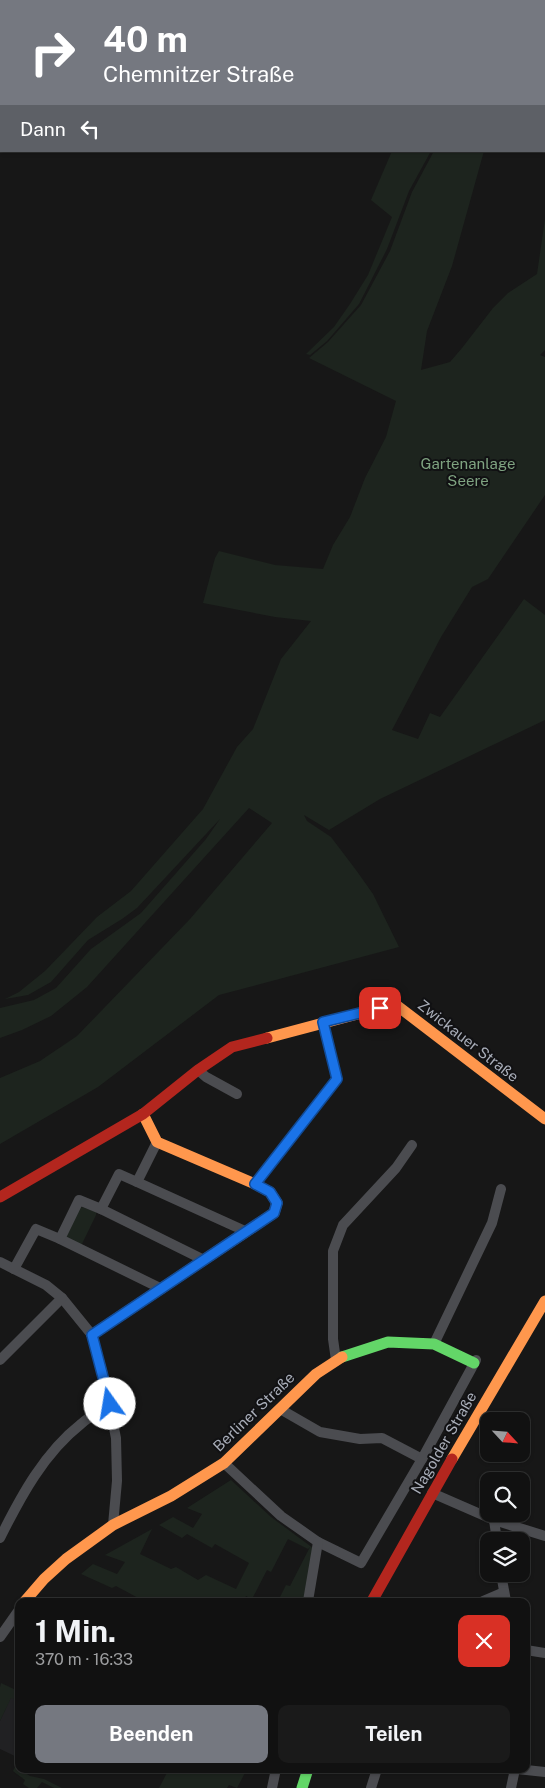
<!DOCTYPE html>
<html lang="de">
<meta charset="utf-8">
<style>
:root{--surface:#111;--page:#1a1a1a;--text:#f1f3f6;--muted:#9c9d9f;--line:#303131;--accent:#757880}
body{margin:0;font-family:"Public Sans",sans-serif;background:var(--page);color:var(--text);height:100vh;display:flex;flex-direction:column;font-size:19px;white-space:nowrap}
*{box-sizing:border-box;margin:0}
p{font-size:16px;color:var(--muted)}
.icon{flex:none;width:28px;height:28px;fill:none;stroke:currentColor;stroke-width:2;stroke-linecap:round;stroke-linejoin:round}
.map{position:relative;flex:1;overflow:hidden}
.drawer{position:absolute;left:15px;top:1598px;width:515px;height:175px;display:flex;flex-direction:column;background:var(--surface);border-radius:10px;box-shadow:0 1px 4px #0004,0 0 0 1px var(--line)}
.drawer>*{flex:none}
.top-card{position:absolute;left:0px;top:0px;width:545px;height:152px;box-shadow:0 1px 4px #0004,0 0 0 1px var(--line);background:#757880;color:#fff;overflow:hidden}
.needle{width:32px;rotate:116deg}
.buttons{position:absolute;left:480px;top:1412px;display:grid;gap:10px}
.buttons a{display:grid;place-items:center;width:50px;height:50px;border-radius:10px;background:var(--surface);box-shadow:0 1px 4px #0004,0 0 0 1px var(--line);font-size:25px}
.pin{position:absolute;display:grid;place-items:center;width:42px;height:42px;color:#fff;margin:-21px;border-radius:10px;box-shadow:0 2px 8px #0006}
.me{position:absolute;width:55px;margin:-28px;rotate:347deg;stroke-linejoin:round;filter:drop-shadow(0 0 4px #0008)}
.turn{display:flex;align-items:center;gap:18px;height:105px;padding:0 20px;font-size:22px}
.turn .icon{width:65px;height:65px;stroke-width:2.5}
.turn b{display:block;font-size:35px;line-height:42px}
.then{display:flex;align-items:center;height:48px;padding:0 20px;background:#0003;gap:10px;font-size:19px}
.round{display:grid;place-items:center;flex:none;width:52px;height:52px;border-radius:10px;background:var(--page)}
.overview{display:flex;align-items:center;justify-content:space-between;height:85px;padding:0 20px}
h1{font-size:30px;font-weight:700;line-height:38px}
.button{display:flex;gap:10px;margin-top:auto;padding:10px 20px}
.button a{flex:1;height:58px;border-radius:10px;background:var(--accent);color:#fff;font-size:20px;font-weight:700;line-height:58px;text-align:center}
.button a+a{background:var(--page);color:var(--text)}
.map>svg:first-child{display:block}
.built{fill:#212123}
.green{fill:#1d241e}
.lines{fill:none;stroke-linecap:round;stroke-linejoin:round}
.street{stroke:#4b4c50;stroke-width:10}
.fast{stroke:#63d668;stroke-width:11}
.slow{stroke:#ff974d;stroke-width:11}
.jam{stroke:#b3261e;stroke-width:11}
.route-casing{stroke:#114b97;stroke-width:12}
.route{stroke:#1a73e8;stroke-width:9}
.labels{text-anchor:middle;stroke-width:4;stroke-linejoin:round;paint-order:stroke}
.park-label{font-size:15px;fill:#7fa381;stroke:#111113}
.street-label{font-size:15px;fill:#a8adb8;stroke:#111113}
</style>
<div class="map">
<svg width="545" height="1788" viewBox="0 0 545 1788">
<rect width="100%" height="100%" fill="#171717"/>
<polygon class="built" points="11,1697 19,1701 19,1758 0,1749 0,1721"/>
<g class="green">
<polygon points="392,151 431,151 409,191 387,249 359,304 327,341 310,355 306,354 334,327 350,304 368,275 392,217 371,200"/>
<polygon points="434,151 484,151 452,266 427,331 421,370 450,362 462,348 493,308 508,293 537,274 545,219 545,350 540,355 545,357 545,495 488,579 472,587 441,637 392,730 418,739 430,713 440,717 524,599 545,615 545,720 380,799 329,830 304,815 307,821 331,837 356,870 373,894 399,947 219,995 98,1087 0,1144 0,1078 40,1061 77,1036 190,919 272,823 249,808 87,987 51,1016 22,1030 0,1038 0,1008 34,1000 56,988 91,949 141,913 206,839 220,819 137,908 122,919 88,940 51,982 28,995 5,999 19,992 45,971 97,917 131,891 203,809 237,747 253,729 281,659 311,621 275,617 203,603 215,558 219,551 275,565 323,569 333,545 350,517 365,478 386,437 396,401 309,358 328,342 361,305 390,251 412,192"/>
<polygon points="82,1207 96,1212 96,1215 81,1246 66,1237 79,1208"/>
<polygon points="231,1480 271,1517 313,1548 304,1601 278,1601 286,1585 290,1586 310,1547 308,1549 288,1539 271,1572 267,1570 252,1599 246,1596 244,1601 154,1601 145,1597 142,1600 116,1586 112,1588 81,1574 93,1564 117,1574 125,1562 105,1555 152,1529 140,1554 171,1569 176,1567 198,1580 206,1575 236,1589 249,1563 215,1544 212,1548 187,1534 182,1538 159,1525 173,1517 193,1528 202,1514 187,1508"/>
<polygon points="1,1683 16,1690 19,1684 19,1701 11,1698 0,1721 0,1687"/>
<polygon points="15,1767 30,1776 44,1779 62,1788 54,1788 42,1782 37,1788 29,1788 23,1784 25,1780 13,1771"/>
<polygon points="169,1769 247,1769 237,1788 229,1785 227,1788 159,1788"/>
</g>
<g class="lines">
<g class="street">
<polyline points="198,1070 206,1077 237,1094"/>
<polyline points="137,1182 245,1231"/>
<polyline points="255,1184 337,1079 323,1022"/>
<polyline points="101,1209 204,1260"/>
<polyline points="60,1239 162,1289"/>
<polyline points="0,1262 46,1285 62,1298 92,1335 102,1371 116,1438 117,1481 113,1525"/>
<polyline points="14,1269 36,1229 60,1239 79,1200 101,1209 119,1174 137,1182 157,1142"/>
<polyline points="434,1344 492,1223 501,1189"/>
<polyline points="0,1360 62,1298"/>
<polyline points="336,1360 333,1339 333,1251 343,1225 396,1168 412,1145"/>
<polyline points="280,1409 320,1432 360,1439 382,1438 422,1459"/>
<polyline points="224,1463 281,1516 318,1542 361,1563 422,1459 476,1360"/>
<polyline points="432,1493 494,1520 545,1536"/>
<polyline points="494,1520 497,1541"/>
<path d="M 0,1538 C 21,1496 44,1453 81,1424 C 90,1416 101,1410 110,1404"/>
<polyline points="501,1574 506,1601"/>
<polyline points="308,1601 318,1542"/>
<polyline points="483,1601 504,1592"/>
<polyline points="0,1637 19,1610"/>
<polyline points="526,1650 545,1653"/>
<polyline points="517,1769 545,1772"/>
<polyline points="272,1788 276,1769"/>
<polyline points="371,1788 377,1769"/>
<polyline points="511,1788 515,1769"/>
</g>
<g class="fast">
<polyline points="342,1357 388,1342 434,1344 474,1363"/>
<polyline points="302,1788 308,1769"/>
</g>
<g class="slow">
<polyline points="267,1038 395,1004 545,1119"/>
<polyline points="92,1335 274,1213 277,1203 270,1192 255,1184 157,1142 143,1114"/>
<polyline points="452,1459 545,1301"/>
<polyline points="25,1601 44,1579 66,1559 113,1525 171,1496 224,1463 316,1374 342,1357"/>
</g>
<g class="jam">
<polyline points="0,1197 143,1114 198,1070 232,1047 267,1038"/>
<polyline points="372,1601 452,1459"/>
</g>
</g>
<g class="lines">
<defs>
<polyline id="route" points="110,1404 92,1335 274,1213 277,1203 270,1192 255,1184 337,1079 323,1022 380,1008"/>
</defs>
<use href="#route" class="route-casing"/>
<use href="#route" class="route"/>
</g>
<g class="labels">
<g class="park-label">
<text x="468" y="469">Gartenanlage<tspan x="468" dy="17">Seere</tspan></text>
</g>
<g class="street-label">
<text transform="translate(468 1041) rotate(38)" y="5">Zwickauer Straße</text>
<text transform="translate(254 1412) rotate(-44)" y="5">Berliner Straße</text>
<text transform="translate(444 1443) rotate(-60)" y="5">Nagolder Straße</text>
</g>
</g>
</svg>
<div class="buttons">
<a><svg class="needle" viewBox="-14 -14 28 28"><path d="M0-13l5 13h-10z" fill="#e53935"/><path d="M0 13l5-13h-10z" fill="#9c9d9f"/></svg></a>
<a><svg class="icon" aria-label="search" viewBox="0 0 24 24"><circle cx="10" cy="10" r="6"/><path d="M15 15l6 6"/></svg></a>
<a><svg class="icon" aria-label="layers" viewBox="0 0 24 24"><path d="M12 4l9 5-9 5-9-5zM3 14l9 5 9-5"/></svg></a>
</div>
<div class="pin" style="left:380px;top:1008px;background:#d93025"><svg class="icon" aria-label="arrive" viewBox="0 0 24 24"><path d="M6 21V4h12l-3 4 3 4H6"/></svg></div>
<svg class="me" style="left:110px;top:1404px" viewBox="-20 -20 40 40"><circle r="19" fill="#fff"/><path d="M0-13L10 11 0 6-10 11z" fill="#1a73e8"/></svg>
<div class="top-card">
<div class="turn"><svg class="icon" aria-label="right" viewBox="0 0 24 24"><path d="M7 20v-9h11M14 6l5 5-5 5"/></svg><div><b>40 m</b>Chemnitzer Straße</div></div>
<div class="then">Dann<svg class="icon" aria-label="left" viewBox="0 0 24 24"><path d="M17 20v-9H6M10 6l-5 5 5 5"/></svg></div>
</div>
<section class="drawer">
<div class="overview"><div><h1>1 Min.</h1><p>370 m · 16:33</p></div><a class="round" style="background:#d93025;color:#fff"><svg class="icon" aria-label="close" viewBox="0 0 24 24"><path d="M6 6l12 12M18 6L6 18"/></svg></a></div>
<div class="button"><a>Beenden</a><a>Teilen</a></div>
</section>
</div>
